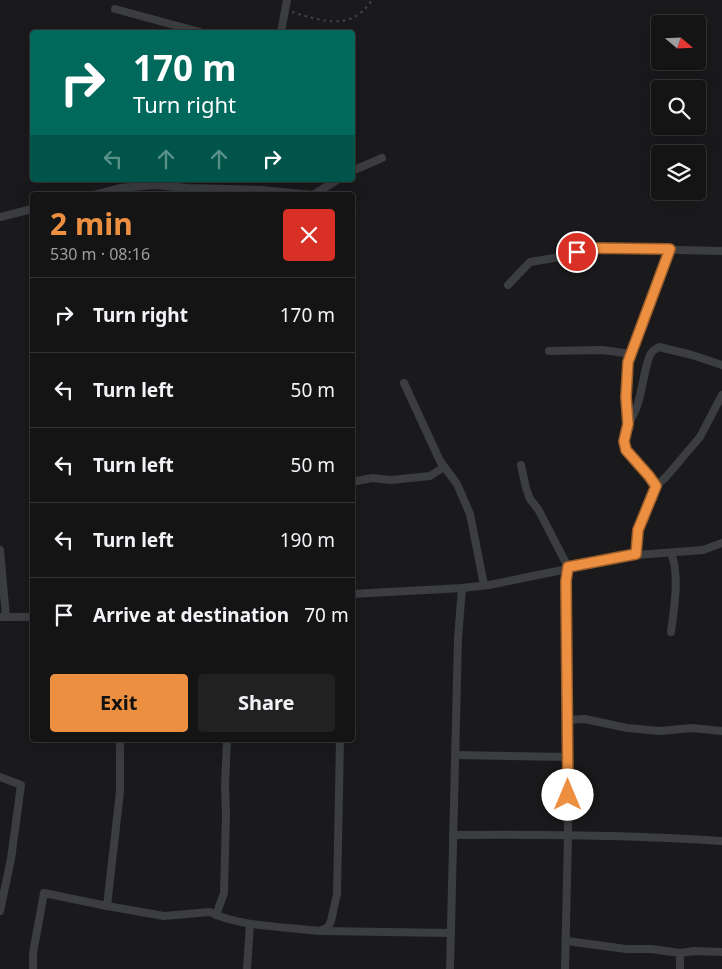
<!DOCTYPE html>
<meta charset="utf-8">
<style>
:root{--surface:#141415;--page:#212122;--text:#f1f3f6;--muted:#9d9ea0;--line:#333334;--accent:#ed8f41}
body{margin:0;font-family:"Noto Sans",sans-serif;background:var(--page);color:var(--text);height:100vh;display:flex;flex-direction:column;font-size:19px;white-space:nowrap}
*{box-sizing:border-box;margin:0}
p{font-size:16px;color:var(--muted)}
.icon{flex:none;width:28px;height:28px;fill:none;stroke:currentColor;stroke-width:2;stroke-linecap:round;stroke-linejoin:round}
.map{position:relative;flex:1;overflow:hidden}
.panel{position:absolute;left:30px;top:192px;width:325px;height:550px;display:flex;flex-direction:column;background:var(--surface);border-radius:5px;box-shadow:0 5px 20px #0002,0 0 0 1px var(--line)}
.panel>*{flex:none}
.banner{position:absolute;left:30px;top:30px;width:325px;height:152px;border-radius:5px;box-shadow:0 5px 20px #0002,0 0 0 1px var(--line);background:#00695c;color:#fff;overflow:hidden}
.needle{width:32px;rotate:109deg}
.controls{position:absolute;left:651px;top:15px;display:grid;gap:10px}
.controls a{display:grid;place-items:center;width:55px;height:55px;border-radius:5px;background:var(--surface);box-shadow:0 5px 20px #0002,0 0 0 1px var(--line);font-size:25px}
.pin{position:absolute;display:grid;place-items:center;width:42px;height:42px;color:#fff;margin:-21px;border:2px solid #fff;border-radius:50%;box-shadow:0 1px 5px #0007}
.me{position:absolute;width:55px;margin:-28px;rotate:0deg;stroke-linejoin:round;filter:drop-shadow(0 0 4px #0008)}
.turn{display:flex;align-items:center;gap:18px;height:105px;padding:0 20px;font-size:22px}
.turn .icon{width:65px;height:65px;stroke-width:2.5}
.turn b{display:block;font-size:35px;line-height:42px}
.lanes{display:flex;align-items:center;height:48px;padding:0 20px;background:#0003;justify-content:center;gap:25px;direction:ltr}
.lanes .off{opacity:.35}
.round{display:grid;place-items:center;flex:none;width:52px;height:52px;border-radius:5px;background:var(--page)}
.head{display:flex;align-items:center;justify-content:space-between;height:85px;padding:0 20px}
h1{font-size:30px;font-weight:700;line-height:38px;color:var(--accent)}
.button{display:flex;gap:10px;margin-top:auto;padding:10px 20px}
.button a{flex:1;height:58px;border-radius:5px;background:var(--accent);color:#111;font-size:20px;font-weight:700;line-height:58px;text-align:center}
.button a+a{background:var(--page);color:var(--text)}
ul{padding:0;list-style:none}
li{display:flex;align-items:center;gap:15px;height:75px;padding:0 20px;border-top:1px solid var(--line)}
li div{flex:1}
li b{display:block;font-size:19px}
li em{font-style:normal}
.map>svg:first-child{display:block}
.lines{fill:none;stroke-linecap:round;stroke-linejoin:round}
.path{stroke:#414448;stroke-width:2;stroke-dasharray:2.5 4;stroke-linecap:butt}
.minor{stroke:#3b3d41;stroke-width:8}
.route-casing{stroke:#9a5d2a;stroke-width:12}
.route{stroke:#ed8f41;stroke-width:9}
</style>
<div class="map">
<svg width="722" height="969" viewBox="0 0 722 969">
<rect width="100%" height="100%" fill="#1a1a1c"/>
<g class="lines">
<path class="path" d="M 292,12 C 322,21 351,32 372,0"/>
<g class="minor">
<polyline points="115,9 200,32"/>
<polyline points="281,32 287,0"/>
<polyline points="352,171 382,158"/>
<polyline points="93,195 120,188 154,185 188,188 261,190 313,195 337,180"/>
<polyline points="0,217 32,209"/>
<polyline points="508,285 530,262 566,256 589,248 722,251"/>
<polyline points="549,351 603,350 631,354"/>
<polyline points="404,383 440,461 457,484 470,514 484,585"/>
<path d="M 628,424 C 643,403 641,378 650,355 C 652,351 655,349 659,347 L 692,355 L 722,365"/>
<polyline points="521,465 526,488 530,499 538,509 568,567 566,581 568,834 565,969"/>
<polyline points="352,482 372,478 391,480 430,476 444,467"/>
<polyline points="656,486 649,476 626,450 624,441 628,424 626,397 628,362 669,249"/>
<polyline points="0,550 6,617"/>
<polyline points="636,555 638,530 656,486 666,477 700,437 722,395"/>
<polyline points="352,594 462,588 489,585 636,555 703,550 722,543"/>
<polyline points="0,617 32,617"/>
<path d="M 671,632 C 674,609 680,574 671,553"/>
<polyline points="568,720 585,719 627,728 660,731 691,728 722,731"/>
<polyline points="455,755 568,757"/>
<polyline points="0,777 21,785 11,859 0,911"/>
<path d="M 453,835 C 543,834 632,835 722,841"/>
<polyline points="107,906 120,792 120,740"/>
<polyline points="216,915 224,893 226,814 225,785 227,740"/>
<polyline points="322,931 450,933"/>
<polyline points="567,941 626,949 651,949 680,953 695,951 722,952"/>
<polyline points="680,953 680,969"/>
<path d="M 33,969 L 33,953 L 44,893 L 107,906 L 164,916 L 210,912 C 239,927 288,927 320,931 L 328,927 L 331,921 L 337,894 L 340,740"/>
<polyline points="247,969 250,924"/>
<polyline points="450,969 458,638 462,588"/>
</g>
</g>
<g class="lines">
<defs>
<polyline id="route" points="568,795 566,581 568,567 636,554 638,530 656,486 649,476 626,450 624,441 628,424 626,397 628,362 670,249 589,248 577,252"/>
</defs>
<use href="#route" class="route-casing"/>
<use href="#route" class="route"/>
</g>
</svg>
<div class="controls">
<a><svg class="needle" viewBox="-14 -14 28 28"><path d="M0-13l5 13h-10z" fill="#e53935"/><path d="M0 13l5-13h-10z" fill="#9d9ea0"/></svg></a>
<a><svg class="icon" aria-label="search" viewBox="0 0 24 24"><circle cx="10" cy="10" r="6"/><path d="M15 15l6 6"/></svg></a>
<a><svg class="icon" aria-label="layers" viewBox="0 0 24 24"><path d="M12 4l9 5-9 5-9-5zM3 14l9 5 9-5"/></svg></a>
</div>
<div class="pin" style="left:577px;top:252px;background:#d93025"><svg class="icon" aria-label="arrive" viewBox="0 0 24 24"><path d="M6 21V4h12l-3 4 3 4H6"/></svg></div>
<svg class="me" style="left:568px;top:795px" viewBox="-20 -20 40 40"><circle r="19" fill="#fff"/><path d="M0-13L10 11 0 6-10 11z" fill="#ed8f41"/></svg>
<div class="banner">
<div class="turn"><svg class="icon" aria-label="right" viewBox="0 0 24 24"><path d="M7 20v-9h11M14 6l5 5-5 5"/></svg><div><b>170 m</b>Turn right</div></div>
<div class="lanes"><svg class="icon off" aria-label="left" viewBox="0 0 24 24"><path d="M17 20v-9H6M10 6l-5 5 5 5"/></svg><svg class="icon off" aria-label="ahead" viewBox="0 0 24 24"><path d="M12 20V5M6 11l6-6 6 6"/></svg><svg class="icon off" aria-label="ahead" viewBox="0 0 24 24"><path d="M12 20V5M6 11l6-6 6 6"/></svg><svg class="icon" aria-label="right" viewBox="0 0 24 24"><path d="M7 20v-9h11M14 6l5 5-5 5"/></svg></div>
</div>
<section class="panel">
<div class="head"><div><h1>2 min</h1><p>530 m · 08:16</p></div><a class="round" style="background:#d93025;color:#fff"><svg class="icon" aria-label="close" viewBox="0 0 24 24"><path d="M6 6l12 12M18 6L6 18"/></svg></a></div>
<ul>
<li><svg class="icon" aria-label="right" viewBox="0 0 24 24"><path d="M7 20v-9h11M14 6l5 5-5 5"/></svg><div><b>Turn right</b></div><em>170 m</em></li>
<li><svg class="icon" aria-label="left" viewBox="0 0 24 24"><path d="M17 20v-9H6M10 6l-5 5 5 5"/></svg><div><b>Turn left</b></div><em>50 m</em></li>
<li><svg class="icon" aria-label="left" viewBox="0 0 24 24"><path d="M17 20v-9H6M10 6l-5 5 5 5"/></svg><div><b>Turn left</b></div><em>50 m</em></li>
<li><svg class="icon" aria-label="left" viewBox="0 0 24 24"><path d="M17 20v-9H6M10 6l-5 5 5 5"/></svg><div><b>Turn left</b></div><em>190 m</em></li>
<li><svg class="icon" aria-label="arrive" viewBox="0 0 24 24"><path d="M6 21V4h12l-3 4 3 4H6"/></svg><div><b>Arrive at destination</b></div><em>70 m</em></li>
</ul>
<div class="button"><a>Exit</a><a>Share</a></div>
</section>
</div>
